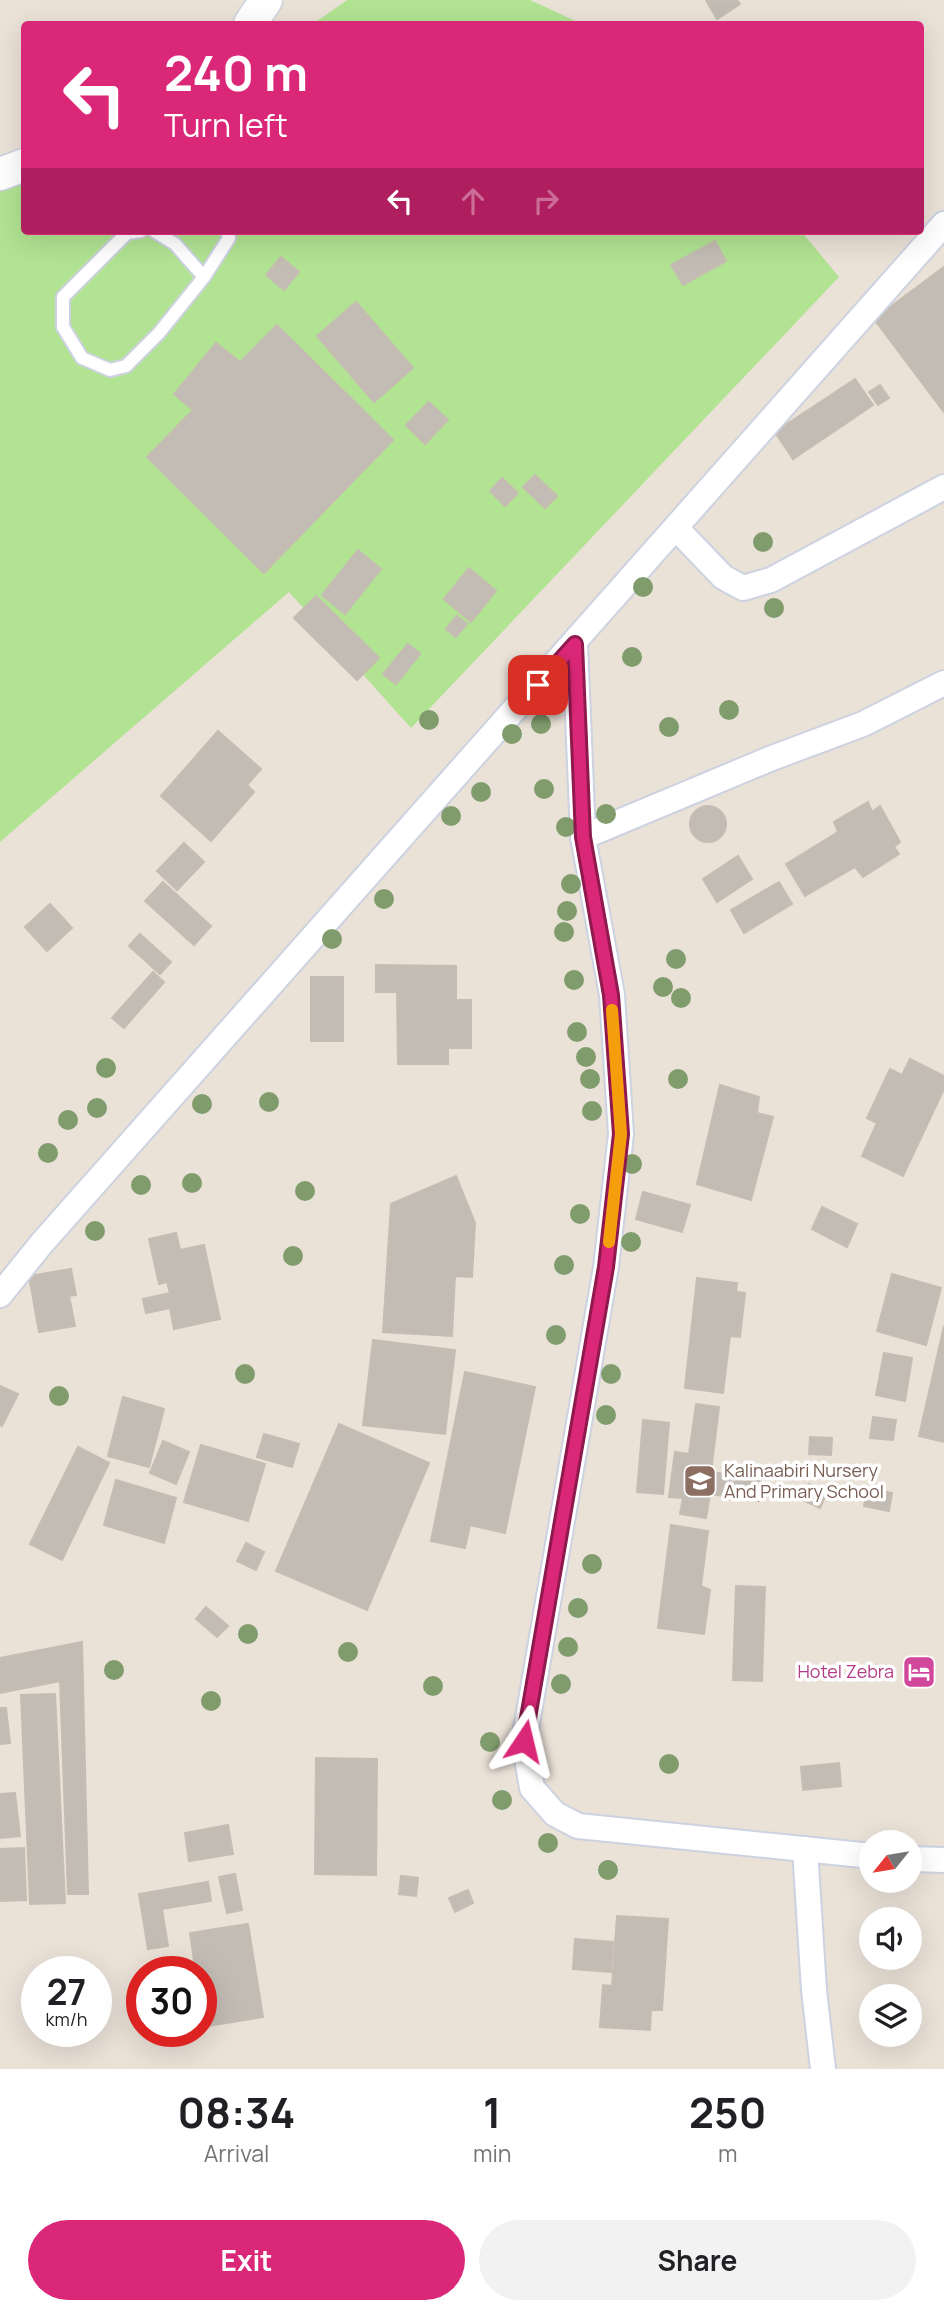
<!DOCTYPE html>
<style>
:root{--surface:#fff;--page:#f2f2f2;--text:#202124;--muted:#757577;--accent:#db2777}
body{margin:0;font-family:Manrope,sans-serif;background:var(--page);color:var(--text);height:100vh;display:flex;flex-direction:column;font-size:26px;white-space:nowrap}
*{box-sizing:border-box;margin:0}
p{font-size:23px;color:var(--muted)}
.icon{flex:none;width:38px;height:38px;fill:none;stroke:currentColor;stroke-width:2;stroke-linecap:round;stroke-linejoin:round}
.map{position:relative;height:2069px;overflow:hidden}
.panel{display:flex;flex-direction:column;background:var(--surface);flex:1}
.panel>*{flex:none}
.banner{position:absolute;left:21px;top:21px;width:903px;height:214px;border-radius:7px;box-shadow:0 7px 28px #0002;background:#db2777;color:#fff;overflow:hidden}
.needle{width:46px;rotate:240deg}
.fabs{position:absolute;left:859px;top:1830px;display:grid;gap:14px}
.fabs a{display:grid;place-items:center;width:63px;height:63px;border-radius:50%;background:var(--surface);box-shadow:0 7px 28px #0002;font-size:35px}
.speed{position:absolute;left:21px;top:1956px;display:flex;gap:14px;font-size:35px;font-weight:700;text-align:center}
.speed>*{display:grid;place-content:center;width:91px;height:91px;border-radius:50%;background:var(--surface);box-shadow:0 7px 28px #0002;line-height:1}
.speed small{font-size:18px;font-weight:400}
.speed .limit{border:10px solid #d22;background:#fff;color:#111}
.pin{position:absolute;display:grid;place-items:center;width:60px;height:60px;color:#fff;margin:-30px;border-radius:14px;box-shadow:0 4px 10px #0006}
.me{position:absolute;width:77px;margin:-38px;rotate:10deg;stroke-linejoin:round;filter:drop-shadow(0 0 5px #0008)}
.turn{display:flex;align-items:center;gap:24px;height:147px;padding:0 28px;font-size:32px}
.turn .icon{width:91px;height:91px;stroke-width:2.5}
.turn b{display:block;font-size:49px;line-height:60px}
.lanes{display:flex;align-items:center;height:66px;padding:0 28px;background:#0003;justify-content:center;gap:35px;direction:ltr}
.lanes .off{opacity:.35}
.eta{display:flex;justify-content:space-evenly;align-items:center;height:119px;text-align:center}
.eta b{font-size:42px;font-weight:700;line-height:49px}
.button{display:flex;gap:14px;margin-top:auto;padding:14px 28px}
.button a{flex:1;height:80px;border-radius:42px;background:var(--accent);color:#fff;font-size:28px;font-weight:700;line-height:80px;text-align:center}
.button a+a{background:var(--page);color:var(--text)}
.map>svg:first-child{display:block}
.green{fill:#b1e392}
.building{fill:#c2bcb4;stroke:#c5bdb2;stroke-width:2}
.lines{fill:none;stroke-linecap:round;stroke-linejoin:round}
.service-casing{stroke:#cdd2e1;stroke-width:16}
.minor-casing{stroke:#cdd2e1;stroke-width:28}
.tertiary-casing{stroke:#cdd2e1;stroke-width:35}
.service{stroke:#fff;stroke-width:12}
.minor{stroke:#fff;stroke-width:24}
.tertiary{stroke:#fff;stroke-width:32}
.tree{fill:#809c6d}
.route-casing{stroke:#8e194d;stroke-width:18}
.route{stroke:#db2777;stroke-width:12}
.slow{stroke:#f59e0b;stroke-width:12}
.labels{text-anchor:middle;stroke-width:7;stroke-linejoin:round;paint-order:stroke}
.education-label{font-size:18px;fill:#785e54;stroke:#fff;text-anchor:start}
.hotel-label{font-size:18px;fill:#b23c85;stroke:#fff;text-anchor:end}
</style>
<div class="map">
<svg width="944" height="2069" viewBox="0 0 944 2069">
<rect width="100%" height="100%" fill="#eae1d7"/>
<g class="green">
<polygon points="347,0 530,0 582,24 313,24"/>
<polygon points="24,176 24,231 801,231 839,277 411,728 289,592 0,842 0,181"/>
</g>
<g class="building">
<polygon points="706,0 737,0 740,4 717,19"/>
<polygon points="715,241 726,261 683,285 671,265"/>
<polygon points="281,257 299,272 284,290 266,275"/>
<polygon points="944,267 944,412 874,319"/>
<polygon points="356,302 413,368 374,402 317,336"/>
<polygon points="277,325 393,440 264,573 147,457 193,410 174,394 216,343 240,362"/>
<polygon points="855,379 873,405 793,459 775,432"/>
<polygon points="880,385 889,398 878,405 869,392"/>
<polygon points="429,402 448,420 425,444 406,425"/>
<polygon points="535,475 557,496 545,508 523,487"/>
<polygon points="502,478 518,493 505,506 490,491"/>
<polygon points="358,550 381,569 345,614 322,595"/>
<polygon points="469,568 496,591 471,622 444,599"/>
<polygon points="316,596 379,658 357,680 294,618"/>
<polygon points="457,616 467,624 456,637 446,629"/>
<polygon points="408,644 420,654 396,684 383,674"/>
<polygon points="218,731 261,769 247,785 254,792 211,841 161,796"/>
<polygon points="868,802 872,812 880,806 900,842 894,847 899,854 863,877 855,867 805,896 786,864 838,832 834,822"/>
<circle cx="708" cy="824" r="18"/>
<polygon points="184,843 204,862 177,890 157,871"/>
<polygon points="738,856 752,879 717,902 703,879"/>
<polygon points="163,882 211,926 194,945 145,901"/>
<polygon points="779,882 792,904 744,933 731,910"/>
<polygon points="50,904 72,928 47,951 25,927"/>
<polygon points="140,934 171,962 160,974 129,946"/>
<polygon points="376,965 456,966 456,1000 471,1000 471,1048 448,1048 448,1064 398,1064 397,992 376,992"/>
<polygon points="153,972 164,982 124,1028 112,1018"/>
<rect x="311" y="977" width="32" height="64"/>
<polygon points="910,1059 944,1076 944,1089 903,1176 862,1156 877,1123 867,1118 890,1069 902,1075"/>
<polygon points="720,1085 759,1097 757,1113 773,1117 751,1200 697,1184"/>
<polygon points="456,1176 475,1223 472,1277 455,1276 452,1336 383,1332 391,1204"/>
<polygon points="643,1192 690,1205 682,1232 636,1219"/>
<polygon points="822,1207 857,1224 847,1247 812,1229"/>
<polygon points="176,1233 180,1250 204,1245 220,1319 174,1329 170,1308 146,1313 143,1299 170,1293 167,1282 159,1284 149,1239"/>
<polygon points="71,1269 76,1295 69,1296 75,1326 39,1332 29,1276"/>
<polygon points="892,1274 941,1288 926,1345 877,1331"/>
<polygon points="697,1278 737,1283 736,1292 745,1293 740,1337 730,1336 723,1393 685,1388"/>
<polygon points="944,1326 944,1442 919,1436"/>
<polygon points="373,1340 455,1350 445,1434 363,1425"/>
<polygon points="884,1353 912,1358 905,1401 876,1395"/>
<polygon points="465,1372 535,1387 505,1533 470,1525 465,1548 431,1541"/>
<polygon points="0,1386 18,1394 2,1426 0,1425"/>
<polygon points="123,1397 164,1409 149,1467 108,1456"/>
<polygon points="696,1404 719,1407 711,1472 761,1479 759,1501 710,1494 706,1518 680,1514 683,1498 669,1497 675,1452 689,1454"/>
<polygon points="873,1417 896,1420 893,1440 870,1438"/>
<polygon points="643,1420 669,1423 663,1494 637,1492"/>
<polygon points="339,1424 429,1463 367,1610 276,1571"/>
<polygon points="264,1434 299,1444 292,1467 257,1457"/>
<polygon points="810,1437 832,1438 831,1455 809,1454"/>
<polygon points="163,1441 189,1452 176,1484 150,1473"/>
<polygon points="201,1445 265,1464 248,1521 184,1502"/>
<polygon points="78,1447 109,1463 62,1560 30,1544"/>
<polygon points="116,1480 176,1498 164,1543 104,1525"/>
<polygon points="809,1484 827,1492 820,1508 802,1500"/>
<polygon points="867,1488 892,1493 889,1511 864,1506"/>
<polygon points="671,1525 708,1531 701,1586 710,1590 704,1634 658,1628"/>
<polygon points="246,1543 264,1552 256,1570 237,1561"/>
<polygon points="736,1586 765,1587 762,1681 733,1680"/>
<polygon points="206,1607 228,1626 217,1637 196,1619"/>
<polygon points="82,1642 88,1894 68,1894 60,1681 0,1693 0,1658"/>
<polygon points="55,1694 65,1903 30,1904 21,1695"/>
<polygon points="0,1708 6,1708 10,1743 0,1744"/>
<polygon points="316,1758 377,1759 376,1875 315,1874"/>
<polygon points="839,1763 841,1786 803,1790 801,1767"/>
<polygon points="15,1793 20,1836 0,1838 0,1794"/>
<polygon points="228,1825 233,1854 189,1861 185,1833"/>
<polygon points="24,1848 26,1900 0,1901 0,1849"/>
<polygon points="235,1874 242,1910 227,1913 219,1877"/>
<polygon points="401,1876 418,1878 416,1896 399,1894"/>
<polygon points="208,1882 211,1901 162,1909 168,1946 148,1949 139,1894"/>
<polygon points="468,1890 473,1903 455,1912 449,1898"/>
<polygon points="617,1916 668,1919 662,2010 651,2010 650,2030 600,2027 603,1985 612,1986"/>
<polygon points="248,1924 263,2017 207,2026 203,2005 201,2005 201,1972 187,1972 186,1968 195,1967 190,1933"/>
<polygon points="575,1939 613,1942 611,1972 573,1969"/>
</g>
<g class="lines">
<defs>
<g id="service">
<polyline points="141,231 127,233 63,297 63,327 82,358 110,370 126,366 159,333 204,277 229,238 227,231"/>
<polyline points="154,231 175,244 204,277"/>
</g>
<g id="minor">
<polyline points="676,528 723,577 743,588 771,580 944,487"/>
<polyline points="575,644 583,837 612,995 621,1134 606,1267 524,1741 532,1788 555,1814 578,1826 872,1856"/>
<polyline points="583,837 772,758 863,724 944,683"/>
<polyline points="0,1295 42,1243 944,224"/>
<polyline points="805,1849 814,1990 823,2069"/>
<polyline points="910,1859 944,1860"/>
</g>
<g id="tertiary">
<polyline points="250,24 266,0"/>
<polyline points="0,174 24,165"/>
</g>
</defs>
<use href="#service" class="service-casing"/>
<use href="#minor" class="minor-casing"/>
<use href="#tertiary" class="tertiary-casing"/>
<use href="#service" class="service"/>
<use href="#minor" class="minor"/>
<use href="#tertiary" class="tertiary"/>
</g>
<g class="tree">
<circle cx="763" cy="542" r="10"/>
<circle cx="643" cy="587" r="10"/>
<circle cx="774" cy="608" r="10"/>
<circle cx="632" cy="657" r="10"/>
<circle cx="729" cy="710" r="10"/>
<circle cx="429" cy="720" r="10"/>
<circle cx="541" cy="724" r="10"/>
<circle cx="669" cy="727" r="10"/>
<circle cx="512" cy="734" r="10"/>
<circle cx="544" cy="789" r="10"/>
<circle cx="481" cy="792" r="10"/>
<circle cx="606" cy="814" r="10"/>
<circle cx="451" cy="816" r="10"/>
<circle cx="566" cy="827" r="10"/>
<circle cx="571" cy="884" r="10"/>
<circle cx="384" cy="899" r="10"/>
<circle cx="567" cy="911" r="10"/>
<circle cx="564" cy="932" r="10"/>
<circle cx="332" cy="939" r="10"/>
<circle cx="676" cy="959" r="10"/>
<circle cx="574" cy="980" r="10"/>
<circle cx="663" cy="987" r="10"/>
<circle cx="681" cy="998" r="10"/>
<circle cx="577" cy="1032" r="10"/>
<circle cx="586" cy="1057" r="10"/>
<circle cx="106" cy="1068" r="10"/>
<circle cx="590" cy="1079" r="10"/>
<circle cx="678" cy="1079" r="10"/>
<circle cx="269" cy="1102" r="10"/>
<circle cx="202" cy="1104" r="10"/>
<circle cx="97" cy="1108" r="10"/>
<circle cx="592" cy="1111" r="10"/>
<circle cx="68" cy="1120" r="10"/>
<circle cx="48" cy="1153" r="10"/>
<circle cx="632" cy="1164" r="10"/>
<circle cx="192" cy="1183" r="10"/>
<circle cx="141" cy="1185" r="10"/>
<circle cx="305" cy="1191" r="10"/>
<circle cx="580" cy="1214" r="10"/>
<circle cx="95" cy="1231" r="10"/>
<circle cx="631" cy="1242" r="10"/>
<circle cx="293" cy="1256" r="10"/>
<circle cx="564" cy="1265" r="10"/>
<circle cx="556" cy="1335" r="10"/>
<circle cx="245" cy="1374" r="10"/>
<circle cx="611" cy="1374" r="10"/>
<circle cx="59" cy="1396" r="10"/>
<circle cx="606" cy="1415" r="10"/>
<circle cx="592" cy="1564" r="10"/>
<circle cx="578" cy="1608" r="10"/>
<circle cx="248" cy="1634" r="10"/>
<circle cx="568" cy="1647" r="10"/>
<circle cx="348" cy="1652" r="10"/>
<circle cx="114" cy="1670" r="10"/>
<circle cx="561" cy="1684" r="10"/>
<circle cx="433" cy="1686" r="10"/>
<circle cx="211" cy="1701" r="10"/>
<circle cx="490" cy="1742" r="10"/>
<circle cx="669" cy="1764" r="10"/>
<circle cx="502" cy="1800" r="10"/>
<circle cx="548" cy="1843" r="10"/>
<circle cx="608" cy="1870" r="10"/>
</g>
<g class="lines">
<defs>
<polyline id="route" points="524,1741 606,1267 621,1134 611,995 583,837 575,644 538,685"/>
</defs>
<use href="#route" class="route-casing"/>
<use href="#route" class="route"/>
<polyline class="slow" points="609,1242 621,1134 612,1010"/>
</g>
<defs>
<symbol id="school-square" viewBox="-11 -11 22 22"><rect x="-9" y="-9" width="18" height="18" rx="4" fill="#8d6e63" stroke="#fff"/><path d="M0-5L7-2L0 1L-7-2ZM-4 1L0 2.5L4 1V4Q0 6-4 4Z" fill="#fff"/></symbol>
<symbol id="hotel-square" viewBox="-11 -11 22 22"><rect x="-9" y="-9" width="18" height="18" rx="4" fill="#d1479c" stroke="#fff"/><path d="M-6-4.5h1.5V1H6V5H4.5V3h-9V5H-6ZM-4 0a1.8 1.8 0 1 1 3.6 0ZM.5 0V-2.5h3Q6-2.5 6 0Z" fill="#fff"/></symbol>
</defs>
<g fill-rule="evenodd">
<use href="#school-square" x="681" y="1462" width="38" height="38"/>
<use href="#hotel-square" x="900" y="1653" width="38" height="38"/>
</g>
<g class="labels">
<g class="education-label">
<text x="724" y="1477">Kalinaabiri Nursery<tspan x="724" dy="21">And Primary School</tspan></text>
</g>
<g class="hotel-label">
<text x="894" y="1678">Hotel Zebra</text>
</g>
</g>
</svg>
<div class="fabs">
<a><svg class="needle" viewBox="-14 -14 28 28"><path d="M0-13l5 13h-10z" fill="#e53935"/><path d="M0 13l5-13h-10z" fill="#757577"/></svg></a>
<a><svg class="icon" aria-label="sound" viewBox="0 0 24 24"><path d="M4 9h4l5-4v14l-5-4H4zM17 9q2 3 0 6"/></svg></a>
<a><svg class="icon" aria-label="layers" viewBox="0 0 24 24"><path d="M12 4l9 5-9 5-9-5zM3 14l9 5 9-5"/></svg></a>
</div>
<div class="speed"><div>27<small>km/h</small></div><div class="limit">30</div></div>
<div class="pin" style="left:538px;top:685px;background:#d93025"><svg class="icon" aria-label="arrive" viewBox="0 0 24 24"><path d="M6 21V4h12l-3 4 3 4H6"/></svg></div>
<svg class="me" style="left:524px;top:1741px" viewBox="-20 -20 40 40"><path d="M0-17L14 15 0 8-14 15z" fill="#db2777" stroke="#fff" stroke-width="4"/></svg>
<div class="banner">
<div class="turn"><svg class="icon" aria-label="left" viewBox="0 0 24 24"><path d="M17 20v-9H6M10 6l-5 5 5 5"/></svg><div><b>240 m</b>Turn left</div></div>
<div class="lanes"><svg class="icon" aria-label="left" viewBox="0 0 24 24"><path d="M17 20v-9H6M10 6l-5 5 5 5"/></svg><svg class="icon off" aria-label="ahead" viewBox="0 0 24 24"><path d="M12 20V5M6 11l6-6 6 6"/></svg><svg class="icon off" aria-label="right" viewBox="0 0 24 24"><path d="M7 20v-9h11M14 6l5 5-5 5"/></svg></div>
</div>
</div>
<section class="panel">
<div class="eta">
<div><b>08:34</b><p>Arrival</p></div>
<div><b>1</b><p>min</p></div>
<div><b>250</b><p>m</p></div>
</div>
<div class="button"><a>Exit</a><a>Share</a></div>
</section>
